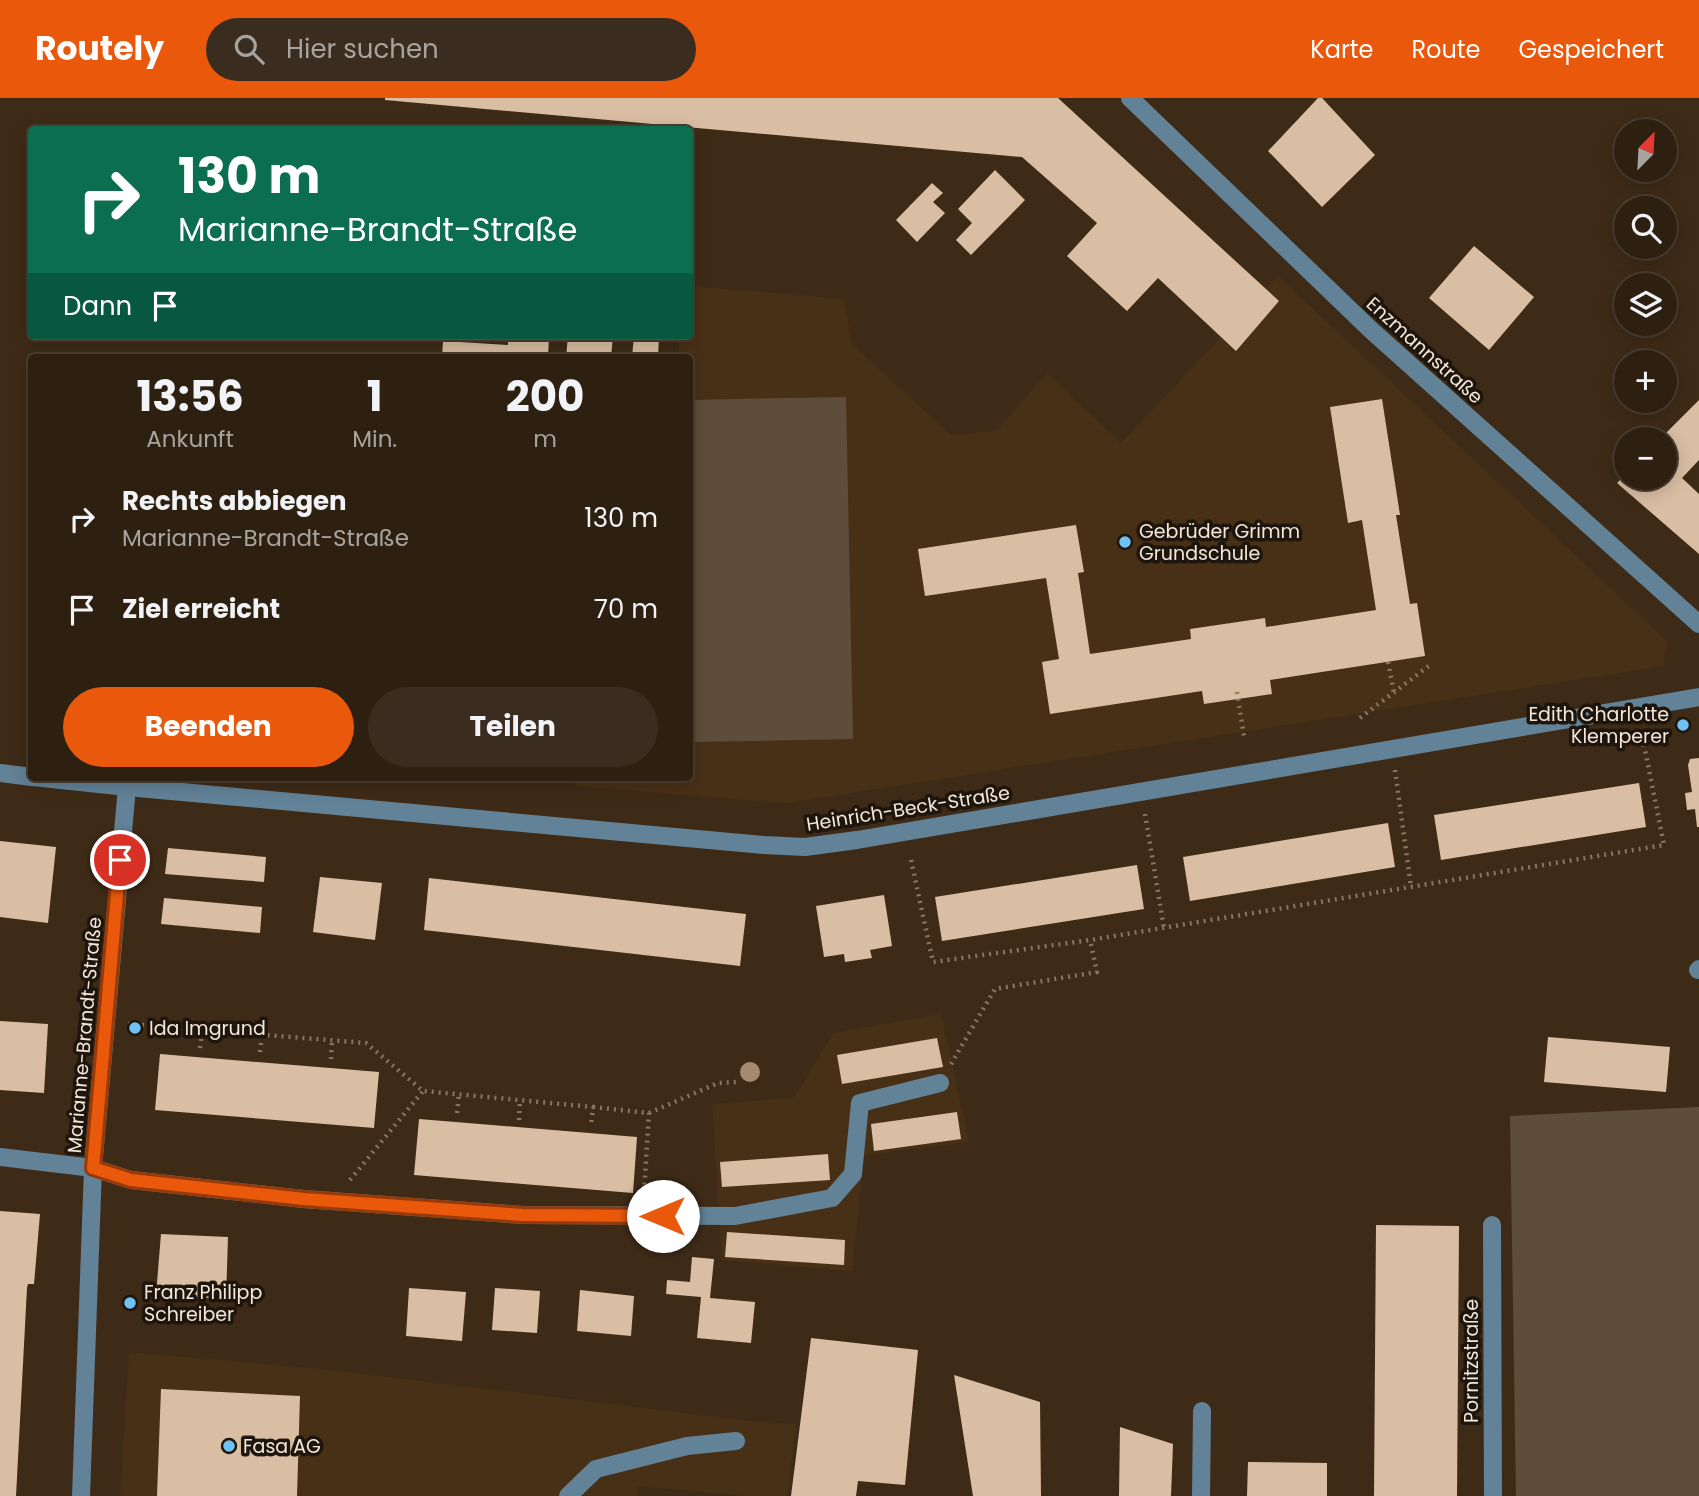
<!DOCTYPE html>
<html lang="de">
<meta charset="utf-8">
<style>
:root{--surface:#2e2011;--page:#3a2d1f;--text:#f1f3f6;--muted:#a7a39f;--line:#493e31;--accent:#ea580c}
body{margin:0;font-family:Poppins,sans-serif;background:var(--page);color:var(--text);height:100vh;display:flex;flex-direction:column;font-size:26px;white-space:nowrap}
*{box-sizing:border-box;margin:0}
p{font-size:23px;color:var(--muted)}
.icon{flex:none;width:38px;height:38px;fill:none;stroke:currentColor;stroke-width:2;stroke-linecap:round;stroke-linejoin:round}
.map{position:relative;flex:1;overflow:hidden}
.panel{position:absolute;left:28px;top:256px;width:665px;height:427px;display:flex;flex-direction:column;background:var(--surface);border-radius:7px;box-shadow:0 4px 18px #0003,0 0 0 2px var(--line)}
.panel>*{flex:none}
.banner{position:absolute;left:28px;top:28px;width:665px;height:214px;border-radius:7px;box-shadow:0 4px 18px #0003,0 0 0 2px var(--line);background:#0b6e4f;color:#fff;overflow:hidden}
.needle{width:46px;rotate:24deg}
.tools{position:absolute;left:1614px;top:21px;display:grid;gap:14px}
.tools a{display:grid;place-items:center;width:63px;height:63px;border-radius:50%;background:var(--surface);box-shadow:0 4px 18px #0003,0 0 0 2px var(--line);font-size:35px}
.pin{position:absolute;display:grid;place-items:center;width:60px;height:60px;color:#fff;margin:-30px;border:4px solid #fff;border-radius:50%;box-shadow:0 2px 7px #0007}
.me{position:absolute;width:77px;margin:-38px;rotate:270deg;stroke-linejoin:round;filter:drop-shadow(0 0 5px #0008)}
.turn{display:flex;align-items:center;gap:24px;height:147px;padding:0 35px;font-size:32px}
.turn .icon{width:91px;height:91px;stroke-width:2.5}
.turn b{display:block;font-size:49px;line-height:60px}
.then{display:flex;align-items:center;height:66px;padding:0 35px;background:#0003;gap:14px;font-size:26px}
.eta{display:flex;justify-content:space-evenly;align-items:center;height:119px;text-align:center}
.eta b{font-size:42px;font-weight:700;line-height:49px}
.cta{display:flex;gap:14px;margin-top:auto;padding:14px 35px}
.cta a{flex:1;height:80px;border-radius:42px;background:var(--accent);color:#fff;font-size:28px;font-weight:700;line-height:80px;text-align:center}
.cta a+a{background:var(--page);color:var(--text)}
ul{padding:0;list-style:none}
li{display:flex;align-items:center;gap:21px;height:91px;padding:0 35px}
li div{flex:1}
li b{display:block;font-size:26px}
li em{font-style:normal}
header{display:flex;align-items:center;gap:42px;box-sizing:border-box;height:98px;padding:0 35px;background:var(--accent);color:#fff}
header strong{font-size:33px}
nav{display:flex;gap:38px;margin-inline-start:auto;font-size:24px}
.search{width:490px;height:63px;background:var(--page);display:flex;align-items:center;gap:18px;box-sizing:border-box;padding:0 24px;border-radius:38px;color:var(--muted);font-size:26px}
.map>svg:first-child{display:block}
.built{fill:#483016}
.green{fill:#5f4d3b}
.building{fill:#d9bea3}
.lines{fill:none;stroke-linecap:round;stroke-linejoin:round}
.path{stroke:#877665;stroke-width:4.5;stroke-dasharray:2 5;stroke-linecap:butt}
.minor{stroke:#628297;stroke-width:18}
.tree{fill:#a68a6d}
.route-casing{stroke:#983908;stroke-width:18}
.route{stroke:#ea580c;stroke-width:12}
.poi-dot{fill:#70c1f4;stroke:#1e150d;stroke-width:2.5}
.labels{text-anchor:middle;stroke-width:7;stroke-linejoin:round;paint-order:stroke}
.street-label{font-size:19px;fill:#f3e6da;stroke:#1e150d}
.poi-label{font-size:19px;fill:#f3e6da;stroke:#1e150d;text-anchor:start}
</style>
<header>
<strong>Routely</strong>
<div class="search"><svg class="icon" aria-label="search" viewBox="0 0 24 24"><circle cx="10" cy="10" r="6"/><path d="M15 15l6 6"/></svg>Hier suchen</div>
<nav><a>Karte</a><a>Route</a><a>Gespeichert</a></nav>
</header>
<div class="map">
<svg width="1699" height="1398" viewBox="0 0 1699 1398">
<rect width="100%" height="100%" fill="#3e2b17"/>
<g class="built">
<polygon points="1278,178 1667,543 1663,568 787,705 573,688 574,679 690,679 690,259 679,259 679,238 690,238 690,188 844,201 852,246 951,337 996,333 1047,275 1121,345"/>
<polygon points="941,916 969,1044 864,1057 852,1173 722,1162 712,1006 794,1000 833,935"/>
<polygon points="129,1254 331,1272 759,1324 796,1326 787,1398 747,1398 638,1388 637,1398 120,1398"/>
</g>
<g class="green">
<polygon points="846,299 853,641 693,644 690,447 690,302"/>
<polygon points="1699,1009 1699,1398 1516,1398 1510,1018"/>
</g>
<g class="building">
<polygon points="385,0 1058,0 1279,203 1236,253 1158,180 1127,213 1067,158 1097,125 1022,59 385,2"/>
<polygon points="1318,0 1322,0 1375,57 1322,109 1268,53"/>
<polygon points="995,72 1025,102 971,157 956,142 972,125 958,111"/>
<polygon points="932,85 943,95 933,104 945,115 917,144 896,122"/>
<polygon points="1474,148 1534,199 1489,252 1429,200"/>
<polygon points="508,238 549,238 548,259 442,259 443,243 508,247"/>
<polygon points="568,238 613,238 611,259 566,259"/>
<polygon points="634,238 659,238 658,259 632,259"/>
<polygon points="1382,301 1400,417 1396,417 1410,506 1417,505 1425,558 1270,582 1272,596 1204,606 1202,593 1050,616 1042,564 1059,561 1046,480 925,498 918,451 1076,427 1084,474 1078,475 1090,556 1191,541 1190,531 1265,520 1266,529 1376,512 1362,422 1348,425 1330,309"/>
<polygon points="1699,302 1699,362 1682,380 1699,396 1699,456 1617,385 1626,376 1626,380 1664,380 1664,341 1660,341"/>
<polygon points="1699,660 1699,729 1697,729 1695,711 1687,712 1685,695 1692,694 1688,667 1690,661"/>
<polygon points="1639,685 1646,729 1441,762 1434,717"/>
<polygon points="1388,725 1395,769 1190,803 1183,759"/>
<polygon points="0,743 56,749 48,825 0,819"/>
<polygon points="168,750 266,759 264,784 165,776"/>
<polygon points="1137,767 1144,811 942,843 935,799"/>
<polygon points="320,779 382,785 375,842 313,834"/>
<polygon points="429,780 746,816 740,868 424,832"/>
<polygon points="884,797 892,848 870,852 872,860 845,864 844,856 824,859 816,808"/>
<polygon points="164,800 262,809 260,835 161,826"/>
<polygon points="0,923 48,926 44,995 0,992"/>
<polygon points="1548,939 1670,949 1666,994 1544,984"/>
<polygon points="937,940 943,969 842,986 837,957"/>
<polygon points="160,956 379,974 374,1030 155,1012"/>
<polygon points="957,1014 961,1041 874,1053 871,1026"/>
<polygon points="419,1021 637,1039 633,1095 414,1077"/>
<polygon points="828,1056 830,1082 722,1089 720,1064"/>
<polygon points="0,1113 40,1116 34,1186 28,1186 27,1190 16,1398 0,1398"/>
<polygon points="1376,1127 1459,1128 1457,1398 1374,1398"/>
<polygon points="727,1134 845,1142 844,1167 725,1159"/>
<polygon points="161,1136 228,1139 226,1201 156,1197"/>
<polygon points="692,1159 714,1161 710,1200 755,1204 751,1245 697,1240 701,1199 666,1196 667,1182 690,1184"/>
<polygon points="409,1190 466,1194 462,1243 406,1238"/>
<polygon points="495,1190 540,1193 537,1235 492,1232"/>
<polygon points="580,1192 634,1198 631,1238 577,1233"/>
<polygon points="811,1240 918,1252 905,1387 858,1383 856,1398 791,1398"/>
<polygon points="954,1277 1040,1304 1041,1398 973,1398"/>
<polygon points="161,1291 300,1298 297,1398 157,1398"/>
<polygon points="1120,1329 1173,1346 1171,1398 1119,1398"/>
<polygon points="1248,1364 1327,1365 1327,1398 1247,1398"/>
</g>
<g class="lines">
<g class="path">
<polyline points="1388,564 1394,595"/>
<polyline points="1237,594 1244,638"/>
<polyline points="1360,620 1430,567"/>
<polyline points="1395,672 1411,789"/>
<polyline points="1145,716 1164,830"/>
<polyline points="911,762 933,864 1090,842 1664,747 1641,632"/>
<polyline points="128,926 366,945 423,993 593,1009 591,1027"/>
<polyline points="200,950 202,932"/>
<polyline points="260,954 262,937"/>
<polyline points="331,961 332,943"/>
<polyline points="951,966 995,891 1097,874 1090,842"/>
<polyline points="593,1009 649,1015 644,1094"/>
<polyline points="457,1015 459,996"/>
<polyline points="649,1015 718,985 738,984"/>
<polyline points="519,1022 520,1002"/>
<polyline points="350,1082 423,993"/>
</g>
<g class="minor">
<polyline points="1130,0 1371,232 1699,526"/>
<polyline points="0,675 32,679"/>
<polyline points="33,679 127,689 764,747 805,749 857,742 1699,599"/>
<polyline points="1698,872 1699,871"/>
<polyline points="0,1059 93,1070 131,1082 304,1101 523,1117 735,1118 832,1100 853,1076 860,1005 940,985"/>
<polyline points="1492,1127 1493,1398"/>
<polyline points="81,1398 93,1070 127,689"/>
<polyline points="568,1398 596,1371 687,1348 736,1343"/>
<polyline points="1201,1398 1202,1313"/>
</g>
</g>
<circle class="tree" cx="750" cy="974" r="10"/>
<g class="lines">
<defs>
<polyline id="route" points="120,762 93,1070 131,1082 304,1101 523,1117 663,1118"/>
</defs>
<use href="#route" class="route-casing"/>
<use href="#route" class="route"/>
</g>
<g class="poi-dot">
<circle cx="1125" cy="444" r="7"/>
<circle cx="1683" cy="627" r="7"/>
<circle cx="135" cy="930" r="7"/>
<circle cx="130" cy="1205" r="7"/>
<circle cx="229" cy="1348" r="7"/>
</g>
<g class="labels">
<g class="street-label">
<text transform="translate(1425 252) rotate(42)" y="7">Enzmannstraße</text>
<text transform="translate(908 710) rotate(-9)" y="7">Heinrich-Beck-Straße</text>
<text transform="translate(84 937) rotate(-85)" y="7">Marianne-Brandt-Straße</text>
<text transform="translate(1471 1263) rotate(-90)" y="7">Pornitzstraße</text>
</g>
<g class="poi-label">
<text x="1139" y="440">Gebrüder Grimm<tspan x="1139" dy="22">Grundschule</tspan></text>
<text x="1669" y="623" text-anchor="end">Edith Charlotte<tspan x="1669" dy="22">Klemperer</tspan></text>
<text x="149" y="937">Ida Imgrund</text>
<text x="144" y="1201">Franz Philipp<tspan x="144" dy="22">Schreiber</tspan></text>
<text x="243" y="1355">Fasa AG</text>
</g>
</g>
</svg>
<div class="tools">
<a><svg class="needle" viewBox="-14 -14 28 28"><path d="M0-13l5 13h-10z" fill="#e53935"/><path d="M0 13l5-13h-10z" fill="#a7a39f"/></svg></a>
<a><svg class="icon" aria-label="search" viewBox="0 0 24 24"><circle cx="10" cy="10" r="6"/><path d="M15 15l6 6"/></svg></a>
<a><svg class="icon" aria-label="layers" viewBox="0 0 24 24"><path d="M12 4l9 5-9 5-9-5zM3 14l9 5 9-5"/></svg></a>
<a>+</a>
<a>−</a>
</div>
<div class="pin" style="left:120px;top:762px;background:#d93025"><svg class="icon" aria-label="arrive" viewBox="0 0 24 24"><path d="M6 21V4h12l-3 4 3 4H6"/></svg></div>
<svg class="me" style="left:663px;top:1118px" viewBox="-20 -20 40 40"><circle r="19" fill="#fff"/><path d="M0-13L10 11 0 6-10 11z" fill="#ea580c"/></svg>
<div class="banner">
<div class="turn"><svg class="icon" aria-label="right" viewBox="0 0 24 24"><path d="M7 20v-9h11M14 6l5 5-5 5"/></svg><div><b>130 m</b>Marianne-Brandt-Straße</div></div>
<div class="then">Dann<svg class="icon" aria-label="arrive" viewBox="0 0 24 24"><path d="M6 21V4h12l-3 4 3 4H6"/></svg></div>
</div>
<section class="panel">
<div class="eta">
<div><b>13:56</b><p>Ankunft</p></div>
<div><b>1</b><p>Min.</p></div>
<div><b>200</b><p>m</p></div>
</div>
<ul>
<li><svg class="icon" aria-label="right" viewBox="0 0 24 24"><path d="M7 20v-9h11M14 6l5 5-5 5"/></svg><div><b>Rechts abbiegen</b><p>Marianne-Brandt-Straße</p></div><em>130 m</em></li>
<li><svg class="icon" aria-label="arrive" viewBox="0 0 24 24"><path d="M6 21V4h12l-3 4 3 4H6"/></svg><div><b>Ziel erreicht</b></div><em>70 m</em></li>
</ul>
<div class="cta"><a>Beenden</a><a>Teilen</a></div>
</section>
</div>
